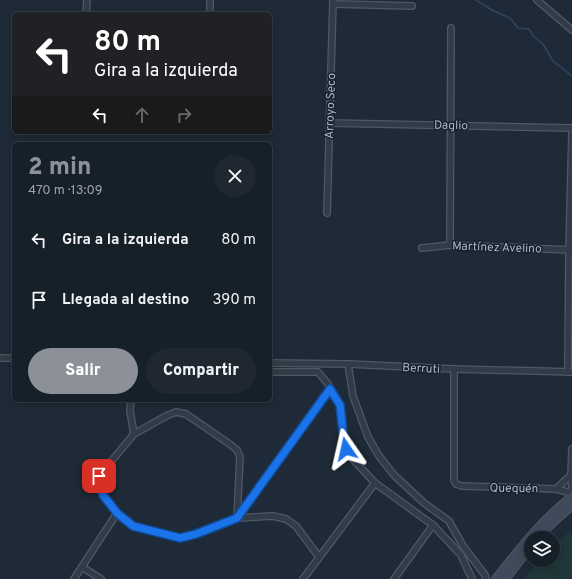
<!DOCTYPE html>
<html lang="es">
<meta charset="utf-8">
<style>
:root{--surface:#162029;--page:#1f2831;--text:#f1f3f6;--muted:#9ea3a8;--line:#353e46;--accent:#8c9099}
body{margin:0;font-family:Overpass,sans-serif;background:var(--page);color:var(--text);height:100vh;display:flex;flex-direction:column;font-size:15px;white-space:nowrap}
*{box-sizing:border-box;margin:0}
p{font-size:13px;color:var(--muted)}
.icon{flex:none;width:22px;height:22px;fill:none;stroke:currentColor;stroke-width:2;stroke-linecap:round;stroke-linejoin:round}
.map{position:relative;flex:1;overflow:hidden}
.panel{position:absolute;left:12px;top:142px;width:260px;height:260px;display:flex;flex-direction:column;background:var(--surface);border-radius:6px;box-shadow:0 2px 10px #0003,0 0 0 1px var(--line)}
.panel>*{flex:none}
.banner{position:absolute;left:12px;top:12px;width:260px;height:122px;border-radius:6px;box-shadow:0 2px 10px #0003,0 0 0 1px var(--line);background:#202124;color:#fff;overflow:hidden}
.buttons{position:absolute;left:524px;top:531px;display:grid;gap:8px}
.buttons a{display:grid;place-items:center;width:36px;height:36px;border-radius:50%;background:var(--surface);box-shadow:0 2px 10px #0003,0 0 0 1px var(--line);font-size:20px}
.pin{position:absolute;display:grid;place-items:center;width:34px;height:34px;color:#fff;margin:-17px;border-radius:8px;box-shadow:0 2px 6px #0006}
.me{position:absolute;width:44px;margin:-22px;rotate:349deg;stroke-linejoin:round;filter:drop-shadow(0 0 3px #0008)}
.turn{display:flex;align-items:center;gap:14px;height:84px;padding:0 16px;font-size:18px}
.turn .icon{width:52px;height:52px;stroke-width:2.5}
.turn b{display:block;font-size:28px;line-height:34px}
.lanes{display:flex;align-items:center;height:38px;padding:0 16px;background:#0003;justify-content:center;gap:20px;direction:ltr}
.lanes .off{opacity:.35}
.round{display:grid;place-items:center;flex:none;width:42px;height:42px;border-radius:21px;background:var(--page)}
.overview{display:flex;align-items:center;justify-content:space-between;height:68px;padding:0 16px}
h1{font-size:24px;font-weight:800;line-height:30px;color:var(--accent)}
.action{display:flex;gap:8px;margin-top:auto;padding:8px 16px}
.action a{flex:1;height:46px;border-radius:24px;background:var(--accent);color:#fff;font-size:16px;font-weight:800;line-height:46px;text-align:center}
.action a+a{background:var(--page);color:var(--text)}
ul{padding:0;list-style:none}
li{display:flex;align-items:center;gap:12px;height:60px;padding:0 16px}
li div{flex:1}
li b{display:block;font-size:15px}
li em{font-style:normal}
.map>svg:first-child{display:block}
.green{fill:#203638}
.lines{fill:none;stroke-linecap:round;stroke-linejoin:round}
.stream{stroke:#30455f;stroke-width:1.5}
.minor-casing{stroke:#4f5966;stroke-width:8}
.secondary-casing{stroke:#4f5966;stroke-width:10}
.minor{stroke:#323b47;stroke-width:5.5}
.secondary{stroke:#3f4a5b;stroke-width:8}
.route-casing{stroke:#114b97;stroke-width:10}
.route{stroke:#1a73e8;stroke-width:7}
.labels{text-anchor:middle;stroke-width:3;stroke-linejoin:round;paint-order:stroke}
.street-label{font-size:12px;fill:#abb6c5;stroke:#17202c}
</style>
<div class="map">
<svg width="572" height="579" viewBox="0 0 572 579">
<rect width="100%" height="100%" fill="#1e2a37"/>
<polygon class="green" points="572,530 572,579 525,579 539,560 553,560 553,545"/>
<g class="lines">
<polyline class="stream" points="476,0 492,10 510,18 518,28 529,29 534,37 543,44 553,61 572,76"/>
<defs>
<g id="minor">
<polyline points="537,0 572,30"/>
<polyline points="333,4 412,6"/>
<polyline points="86,14 87,0"/>
<polyline points="210,14 210,0"/>
<polyline points="330,123 572,128"/>
<polyline points="327,213 333,0"/>
<polyline points="450,245 451,28"/>
<polyline points="422,248 450,245 572,250"/>
<polyline points="0,358 14,358"/>
<polyline points="270,363 348,364 454,369 572,372"/>
<polyline points="348,364 353,396 368,437 379,456 394,475 424,503 449,521 463,546 485,575 486,579"/>
<polyline points="454,369 454,480 456,484 462,486 556,489 571,475 572,449"/>
<polyline points="568,372 569,250 572,133"/>
<polyline points="330,389 340,405 344,442 350,456 375,483 433,525 394,579"/>
<polyline points="131,400 130,411 134,434"/>
<polyline points="571,475 572,489"/>
<polyline points="556,489 572,493"/>
<polyline points="117,513 133,526 180,538 196,534 237,518 273,516 286,519 296,526 319,557"/>
<polyline points="433,525 461,555 472,579"/>
<polyline points="82,567 101,579"/>
<path d="M 74,579 L 117,513 C 106,499 100,494 99,476 L 134,434 L 166,416 L 176,412 L 186,414 L 231,445 L 237,450 L 240,457 L 237,518 L 330,389 L 328,384 L 318,372 L 270,372"/>
<polyline points="303,579 375,483"/>
</g>
<g id="secondary">
<polyline points="537,538 553,522 572,505"/>
<path d="M 496,579 C 520,549 542,520 572,497"/>
<polyline points="505,579 531,546"/>
</g>
</defs>
<use href="#minor" class="minor-casing"/>
<use href="#secondary" class="secondary-casing"/>
<use href="#minor" class="minor"/>
<use href="#secondary" class="secondary"/>
</g>
<g class="lines">
<defs>
<polyline id="route" points="99,476 100,486 103,495 117,513 133,526 180,538 196,534 237,518 330,389 340,405 343,432 346,449"/>
</defs>
<use href="#route" class="route-casing"/>
<use href="#route" class="route"/>
</g>
<g class="labels">
<g class="street-label">
<text transform="translate(330 106) rotate(-88)" y="4">Arroyo Seco</text>
<text transform="translate(451 125) rotate(1)" y="4">Daglio</text>
<text transform="translate(497 247) rotate(2)" y="4">Martínez Avelino</text>
<text transform="translate(421 368) rotate(3)" y="4">Berruti</text>
<text transform="translate(514 488) rotate(1)" y="4">Quequén</text>
</g>
</g>
</svg>
<div class="buttons">
<a><svg class="icon" aria-label="layers" viewBox="0 0 24 24"><path d="M12 4l9 5-9 5-9-5zM3 14l9 5 9-5"/></svg></a>
</div>
<div class="pin" style="left:99px;top:476px;background:#d93025"><svg class="icon" aria-label="arrive" viewBox="0 0 24 24"><path d="M6 21V4h12l-3 4 3 4H6"/></svg></div>
<svg class="me" style="left:346px;top:449px" viewBox="-20 -20 40 40"><path d="M0-17L14 15 0 8-14 15z" fill="#1a73e8" stroke="#fff" stroke-width="4"/></svg>
<div class="banner">
<div class="turn"><svg class="icon" aria-label="left" viewBox="0 0 24 24"><path d="M17 20v-9H6M10 6l-5 5 5 5"/></svg><div><b>80 m</b>Gira a la izquierda</div></div>
<div class="lanes"><svg class="icon" aria-label="left" viewBox="0 0 24 24"><path d="M17 20v-9H6M10 6l-5 5 5 5"/></svg><svg class="icon off" aria-label="ahead" viewBox="0 0 24 24"><path d="M12 20V5M6 11l6-6 6 6"/></svg><svg class="icon off" aria-label="right" viewBox="0 0 24 24"><path d="M7 20v-9h11M14 6l5 5-5 5"/></svg></div>
</div>
<section class="panel">
<div class="overview"><div><h1>2 min</h1><p>470 m · 13:09</p></div><a class="round"><svg class="icon" aria-label="close" viewBox="0 0 24 24"><path d="M6 6l12 12M18 6L6 18"/></svg></a></div>
<ul>
<li><svg class="icon" aria-label="left" viewBox="0 0 24 24"><path d="M17 20v-9H6M10 6l-5 5 5 5"/></svg><div><b>Gira a la izquierda</b></div><em>80 m</em></li>
<li><svg class="icon" aria-label="arrive" viewBox="0 0 24 24"><path d="M6 21V4h12l-3 4 3 4H6"/></svg><div><b>Llegada al destino</b></div><em>390 m</em></li>
</ul>
<div class="action"><a>Salir</a><a>Compartir</a></div>
</section>
</div>
